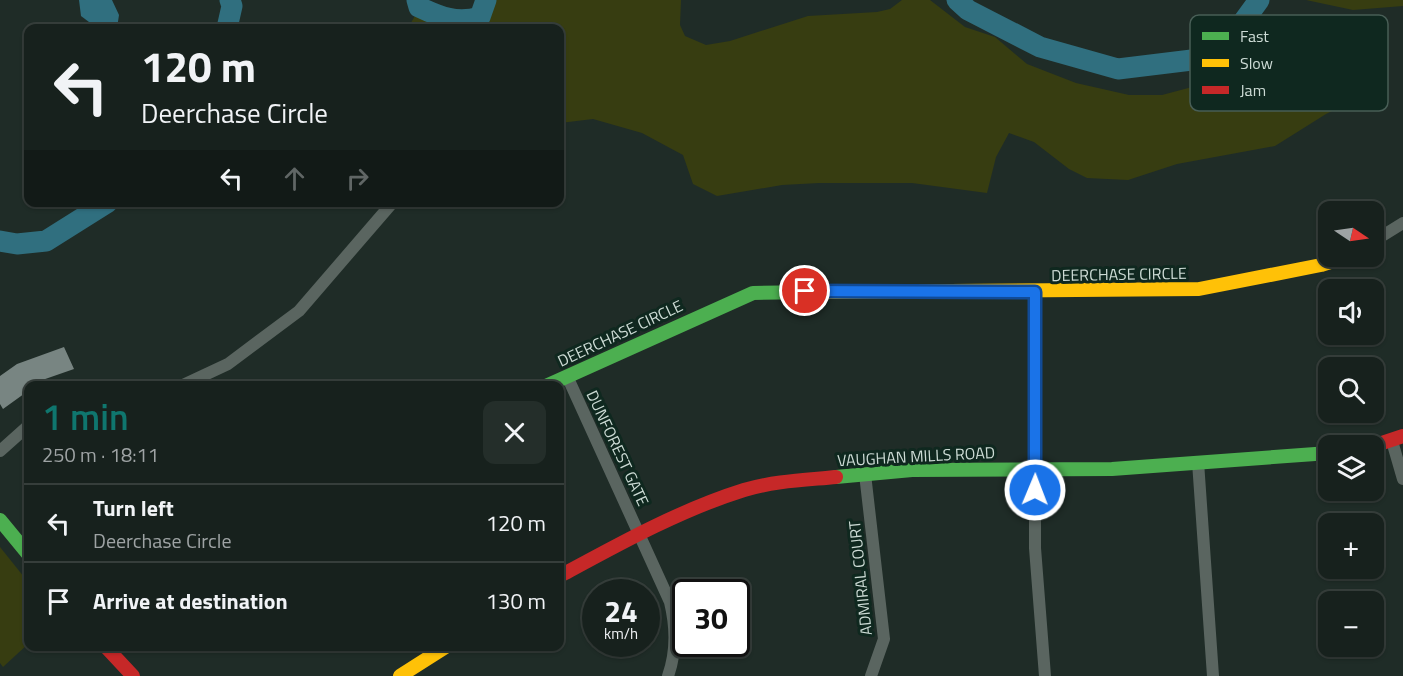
<!DOCTYPE html>
<meta charset="utf-8">
<style>
:root{--surface:#17211d;--page:#242e2a;--text:#f1f3f6;--muted:#9ea3a4;--line:#363e3b;--accent:#0f766e}
body{margin:0;font-family:"Titillium Web",sans-serif;background:var(--page);color:var(--text);height:100vh;display:flex;flex-direction:column;font-size:22px;white-space:nowrap}
*{box-sizing:border-box;margin:0}
p{font-size:20px;color:var(--muted)}
.icon{flex:none;width:33px;height:33px;fill:none;stroke:currentColor;stroke-width:2;stroke-linecap:round;stroke-linejoin:round}
.map{position:relative;flex:1;overflow:hidden}
.side{position:absolute;left:24px;top:381px;width:540px;height:270px;display:flex;flex-direction:column;background:var(--surface);border-radius:12px;box-shadow:0 2px 4px #0004,0 0 0 2px var(--line)}
.side>*{flex:none}
.guide{position:absolute;left:24px;top:24px;width:540px;height:183px;border-radius:12px;box-shadow:0 2px 4px #0004,0 0 0 2px var(--line);background:#17211d;color:var(--text);overflow:hidden}
.needle{width:39px;rotate:103deg}
.fabs{position:absolute;left:1318px;top:201px;display:grid;gap:12px}
.fabs a{display:grid;place-items:center;width:66px;height:66px;border-radius:12px;background:var(--surface);box-shadow:0 2px 4px #0004,0 0 0 2px var(--line);font-size:30px}
.speed{position:absolute;left:582px;top:579px;display:flex;gap:12px;font-size:30px;font-weight:700;text-align:center}
.speed>*{display:grid;place-content:center;width:78px;height:78px;border-radius:50%;background:var(--surface);box-shadow:0 2px 4px #0004,0 0 0 2px var(--line);line-height:1}
.speed small{font-size:15px;font-weight:400}
.speed .limit{border:3px solid #111;border-radius:9px;background:#fff;color:#111}
.pin{position:absolute;display:grid;place-items:center;width:51px;height:51px;color:#fff;margin:-26px;border:3px solid #fff;border-radius:50%;box-shadow:0 2px 6px #0007}
.me{position:absolute;width:66px;margin:-33px;rotate:1deg;stroke-linejoin:round;filter:drop-shadow(0 0 4px #0008)}
.turn{display:flex;align-items:center;gap:21px;height:126px;padding:0 18px;font-size:27px}
.turn .icon{width:78px;height:78px;stroke-width:2.5}
.turn b{display:block;font-size:42px;line-height:51px}
.lanes{display:flex;align-items:center;height:57px;padding:0 18px;background:#0003;justify-content:center;gap:30px;direction:ltr}
.lanes .off{opacity:.35}
.round{display:grid;place-items:center;flex:none;width:63px;height:63px;border-radius:12px;background:var(--page)}
.summary{display:flex;align-items:center;justify-content:space-between;height:102px;padding:0 18px}
h1{font-size:36px;font-weight:600;line-height:45px;color:var(--accent)}
ul{padding:0;list-style:none}
li{display:flex;align-items:center;gap:18px;height:78px;padding:0 18px;border-top:2px solid var(--line)}
li div{flex:1}
li b{display:block;font-size:22px}
li em{font-style:normal}
.map>svg:first-child{display:block}
.green{fill:#373d11}
.water{fill:#306f7f}
.lines{fill:none;stroke-linecap:round;stroke-linejoin:round}
.river{stroke:#306f7f;stroke-width:21}
.building{fill:#788582}
.street{stroke:#5a6560;stroke-width:12}
.fast{stroke:#4caf50;stroke-width:14}
.slow{stroke:#ffc107;stroke-width:14}
.jam{stroke:#c62828;stroke-width:14}
.route-casing{stroke:#114b97;stroke-width:15}
.route{stroke:#1a73e8;stroke-width:10}
.labels{text-anchor:middle;stroke-width:6;stroke-linejoin:round;paint-order:stroke}
.street-label{font-size:16px;fill:#cddbd5;stroke:#0f281f}
.key{fill:#0f281f;stroke:#485e56;stroke-width:1.5}
.key-label{font-size:16px;fill:#cddbd5}
</style>
<div class="map">
<svg width="1403" height="676" viewBox="0 0 1403 676">
<rect width="100%" height="100%" fill="#1f2c27"/>
<g class="green">
<polygon points="493,0 681,0 680,25 685,36 706,45 730,41 808,16 877,12 890,9 902,0 930,0 965,27 995,37 1027,64 1076,83 1129,95 1162,95 1211,82 1275,92 1321,76 1345,73 1366,80 1363,96 1326,114 1275,146 1177,164 1128,180 1087,178 1069,169 1034,142 1009,133 996,157 987,193 912,183 819,183 782,185 717,196 693,184 683,155 642,133 593,119 560,123 560,28 408,28 423,2 450,26 468,26"/>
<polygon points="1306,0 1403,0 1403,6 1353,10"/>
<polygon points="0,547 28,582 28,644 3,667 0,663"/>
</g>
<polygon class="water" points="79,0 112,0 119,15 117,28 97,28 81,16"/>
<g class="lines">
<g class="river">
<path d="M 417,0 L 419,7 C 440,17 457,24 480,17 L 486,0"/>
<polyline points="957,0 968,10 1040,47 1118,69 1200,59 1238,29 1259,0"/>
<polyline points="227,28 232,6 230,0"/>
<polyline points="0,241 17,244 46,241 108,202"/>
</g>
</g>
<polygon class="building" points="64,347 74,369 28,385 28,391 3,409 0,404 0,376 17,364"/>
<g class="lines">
<g class="street">
<polyline points="1374,241 1403,223"/>
<polyline points="1035,292 1035,548 1045,676"/>
<path d="M 567,376 L 670,602 C 676,627 677,651 668,676"/>
<polyline points="181,386 228,364 299,311 393,202"/>
<polyline points="1392,441 1403,479"/>
<polyline points="0,451 28,426"/>
<polyline points="1198,462 1213,676"/>
<polyline points="865,474 884,639 871,676"/>
</g>
<g class="fast">
<polyline points="546,386 753,293 814,292"/>
<polyline points="836,477 912,470 1112,469 1329,453"/>
<polyline points="0,520 28,554"/>
</g>
<g class="slow">
<polyline points="814,292 1199,289 1321,265 1349,256"/>
<polyline points="400,676 447,646"/>
</g>
<g class="jam">
<polyline points="1373,446 1403,436"/>
<path d="M 560,576 C 619,544 680,510 744,490 C 774,481 805,480 836,477"/>
<polyline points="105,646 133,676"/>
</g>
</g>
<g class="lines">
<defs>
<polyline id="route" points="805,291 1035,292 1035,490"/>
</defs>
<use href="#route" class="route-casing"/>
<use href="#route" class="route"/>
</g>
<g class="labels">
<g class="street-label">
<text transform="translate(1119 274) rotate(-1)" y="6">DEERCHASE CIRCLE</text>
<text transform="translate(620 333) rotate(-25)" y="6">DEERCHASE CIRCLE</text>
<text transform="translate(618 448) rotate(65)" y="6">DUNFOREST GATE</text>
<text transform="translate(916 456) rotate(-3)" y="6">VAUGHAN MILLS ROAD</text>
<text transform="translate(860 578) rotate(-96)" y="6">ADMIRAL COURT</text>
</g>
</g>
<rect x="1190" y="15" width="198" height="96" rx="9" class="key"/>
<rect x="1202" y="32" width="27" height="8" fill="#4caf50"/>
<rect x="1202" y="59" width="27" height="8" fill="#ffc107"/>
<rect x="1202" y="86" width="27" height="8" fill="#c62828"/>
<g class="key-label">
<text x="1240" y="42">Fast</text>
<text x="1240" y="69">Slow</text>
<text x="1240" y="96">Jam</text>
</g>
</svg>
<div class="fabs">
<a><svg class="needle" viewBox="-14 -14 28 28"><path d="M0-13l5 13h-10z" fill="#e53935"/><path d="M0 13l5-13h-10z" fill="#9ea3a4"/></svg></a>
<a><svg class="icon" aria-label="sound" viewBox="0 0 24 24"><path d="M4 9h4l5-4v14l-5-4H4zM17 9q2 3 0 6"/></svg></a>
<a><svg class="icon" aria-label="search" viewBox="0 0 24 24"><circle cx="10" cy="10" r="6"/><path d="M15 15l6 6"/></svg></a>
<a><svg class="icon" aria-label="layers" viewBox="0 0 24 24"><path d="M12 4l9 5-9 5-9-5zM3 14l9 5 9-5"/></svg></a>
<a>+</a>
<a>−</a>
</div>
<div class="speed"><div>24<small>km/h</small></div><div class="limit">30</div></div>
<div class="pin" style="left:805px;top:291px;background:#d93025"><svg class="icon" aria-label="arrive" viewBox="0 0 24 24"><path d="M6 21V4h12l-3 4 3 4H6"/></svg></div>
<svg class="me" style="left:1035px;top:490px" viewBox="-20 -20 40 40"><circle r="17" fill="#1a73e8" stroke="#fff" stroke-width="3"/><path d="M0-11L8 9 0 5-8 9z" fill="#fff"/></svg>
<div class="guide">
<div class="turn"><svg class="icon" aria-label="left" viewBox="0 0 24 24"><path d="M17 20v-9H6M10 6l-5 5 5 5"/></svg><div><b>120 m</b>Deerchase Circle</div></div>
<div class="lanes"><svg class="icon" aria-label="left" viewBox="0 0 24 24"><path d="M17 20v-9H6M10 6l-5 5 5 5"/></svg><svg class="icon off" aria-label="ahead" viewBox="0 0 24 24"><path d="M12 20V5M6 11l6-6 6 6"/></svg><svg class="icon off" aria-label="right" viewBox="0 0 24 24"><path d="M7 20v-9h11M14 6l5 5-5 5"/></svg></div>
</div>
<section class="side">
<div class="summary"><div><h1>1 min</h1><p>250 m · 18:11</p></div><a class="round"><svg class="icon" aria-label="close" viewBox="0 0 24 24"><path d="M6 6l12 12M18 6L6 18"/></svg></a></div>
<ul>
<li><svg class="icon" aria-label="left" viewBox="0 0 24 24"><path d="M17 20v-9H6M10 6l-5 5 5 5"/></svg><div><b>Turn left</b><p>Deerchase Circle</p></div><em>120 m</em></li>
<li><svg class="icon" aria-label="arrive" viewBox="0 0 24 24"><path d="M6 21V4h12l-3 4 3 4H6"/></svg><div><b>Arrive at destination</b></div><em>130 m</em></li>
</ul>
</section>
</div>
